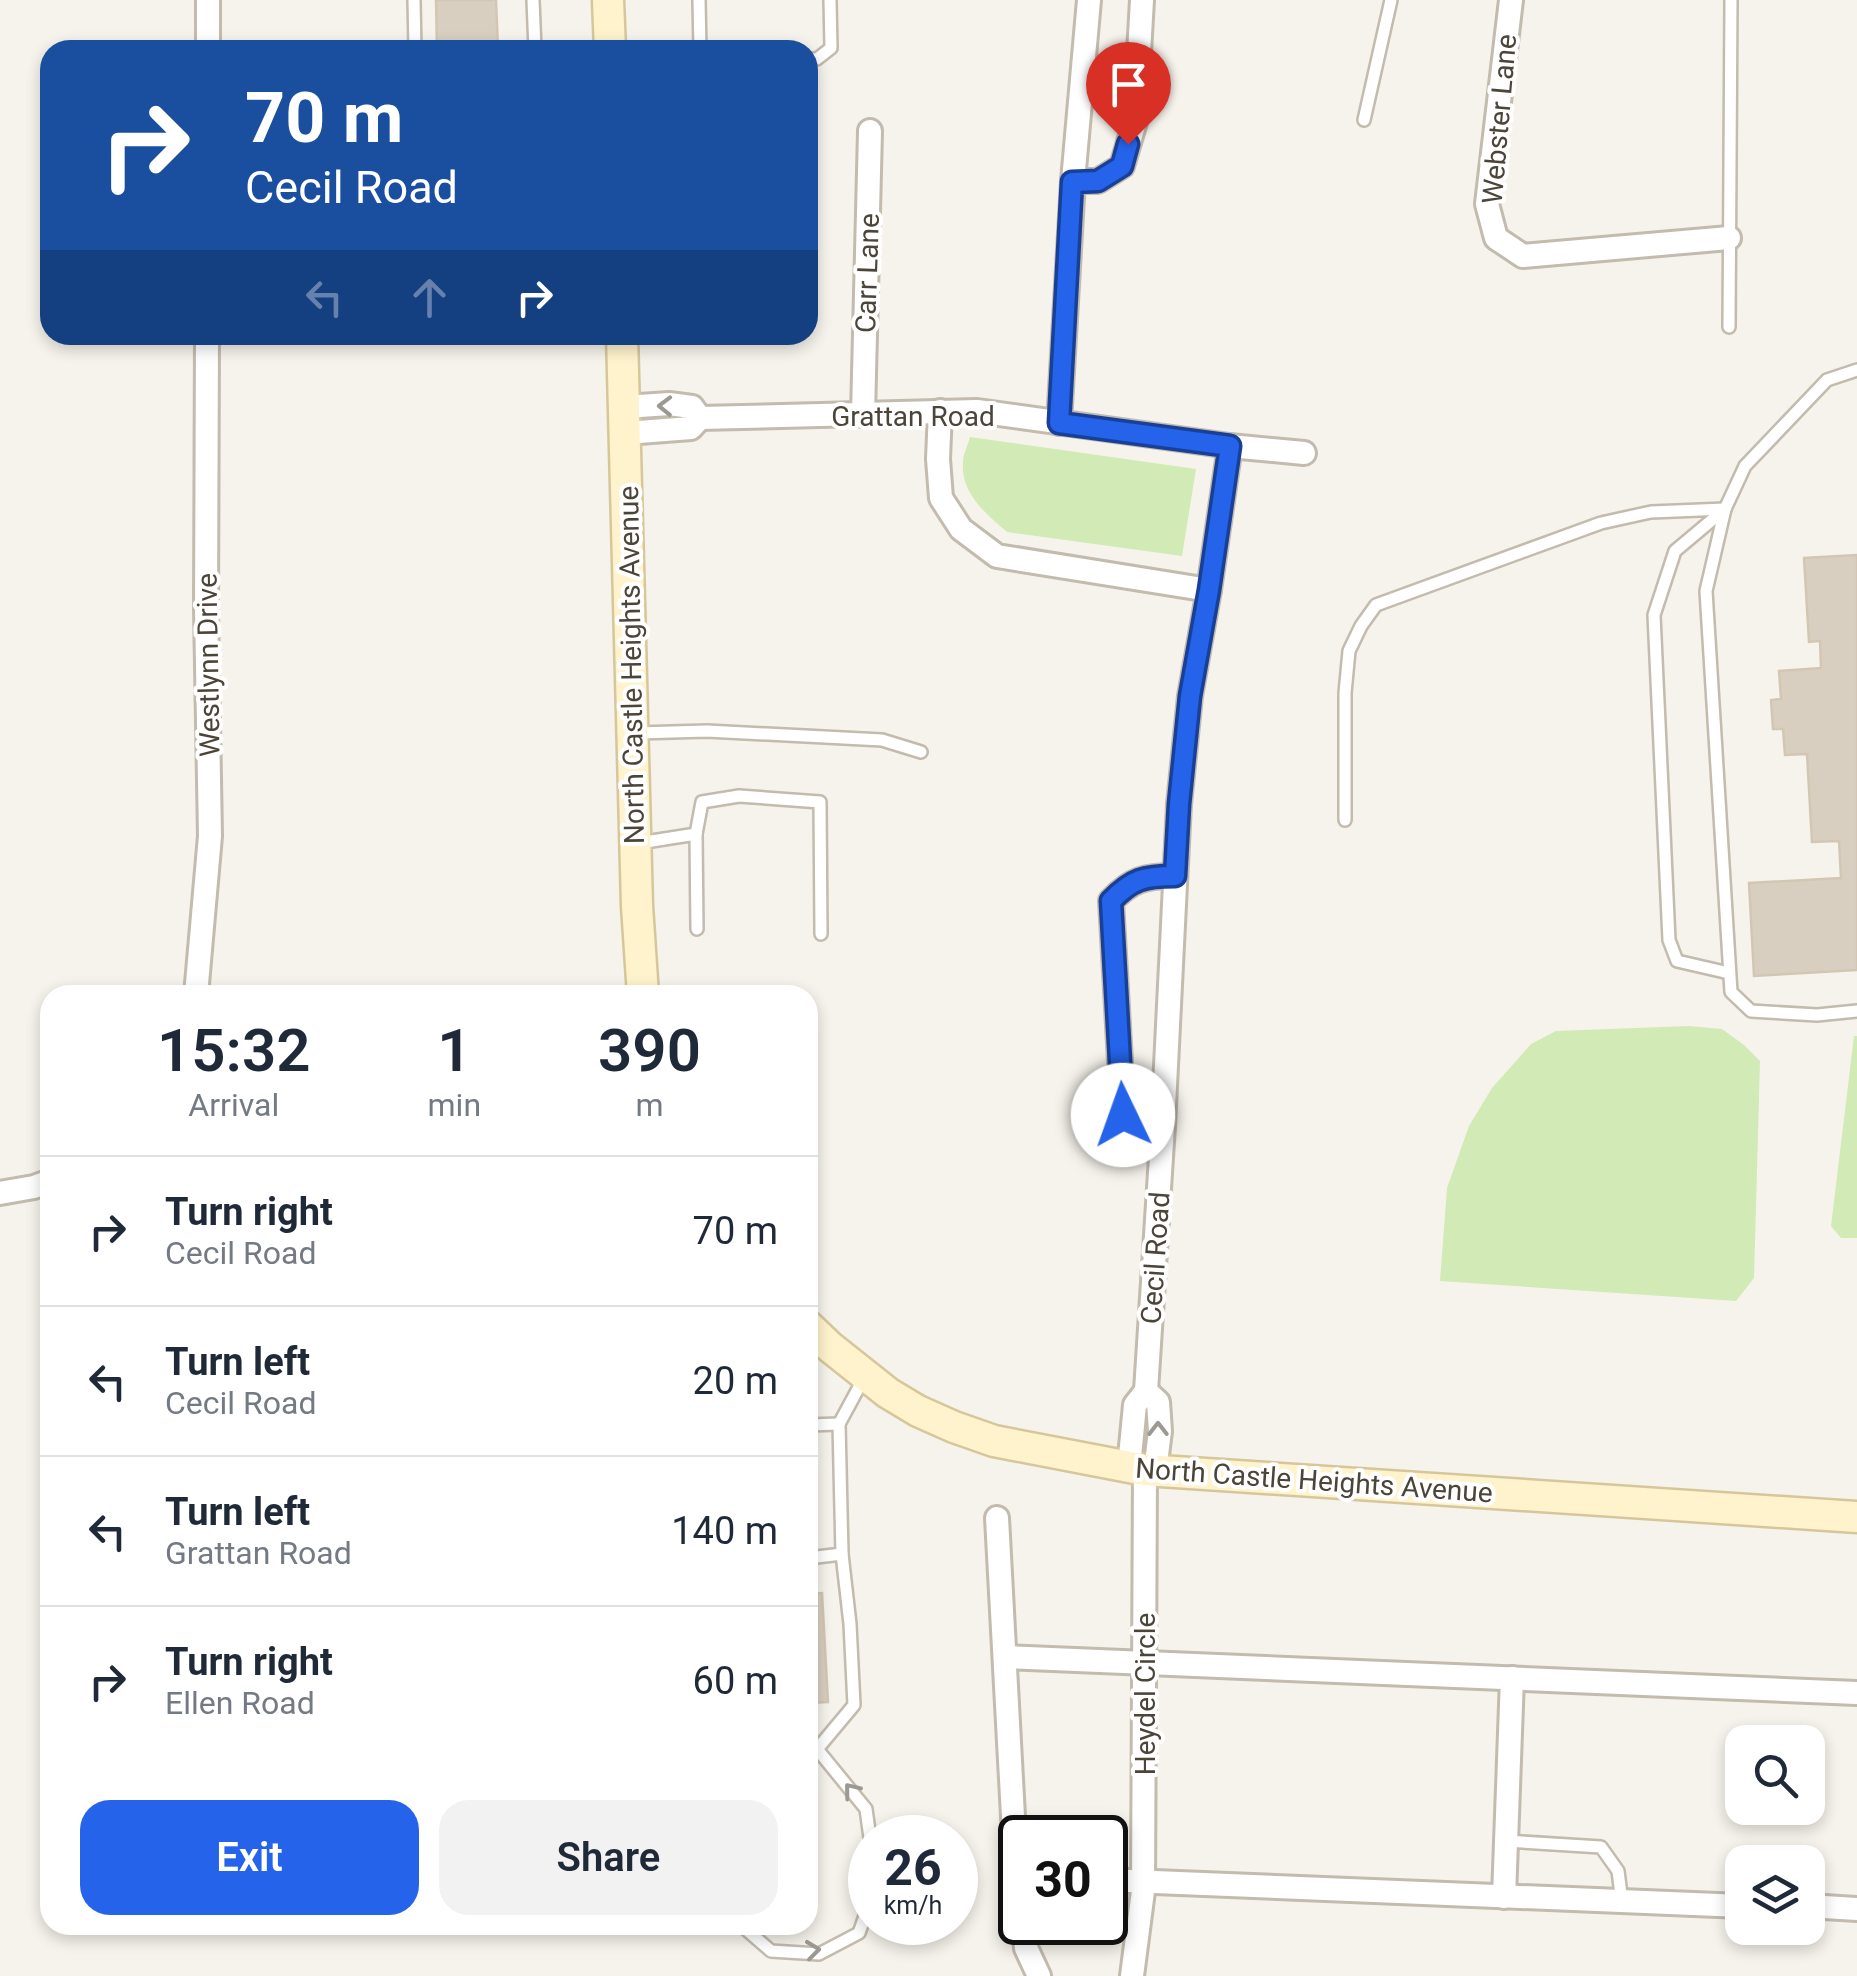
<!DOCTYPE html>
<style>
:root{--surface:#fff;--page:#f2f2f3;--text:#1f2937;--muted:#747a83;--line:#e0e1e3;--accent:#2563eb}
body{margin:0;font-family:Roboto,sans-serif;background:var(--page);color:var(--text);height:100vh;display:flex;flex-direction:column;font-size:38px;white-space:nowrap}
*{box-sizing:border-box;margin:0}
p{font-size:32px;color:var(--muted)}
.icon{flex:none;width:55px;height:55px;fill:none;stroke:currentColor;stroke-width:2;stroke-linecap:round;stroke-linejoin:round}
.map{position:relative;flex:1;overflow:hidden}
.sheet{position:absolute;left:40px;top:985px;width:778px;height:950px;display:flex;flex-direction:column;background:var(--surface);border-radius:30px;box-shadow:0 5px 15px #0003}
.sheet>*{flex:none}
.hud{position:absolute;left:40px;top:40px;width:778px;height:305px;border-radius:30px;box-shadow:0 5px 15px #0003;background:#1a4fa0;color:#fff;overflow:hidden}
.fabs{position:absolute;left:1725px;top:1725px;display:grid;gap:20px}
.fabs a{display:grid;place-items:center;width:100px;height:100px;border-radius:20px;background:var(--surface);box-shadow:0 5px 15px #0003;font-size:50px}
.speed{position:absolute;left:848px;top:1815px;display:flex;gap:20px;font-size:50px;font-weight:700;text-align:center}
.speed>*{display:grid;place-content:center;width:130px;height:130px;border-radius:50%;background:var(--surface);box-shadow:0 5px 15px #0003;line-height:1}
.speed small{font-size:25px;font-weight:400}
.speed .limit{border:5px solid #111;border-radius:15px;background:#fff;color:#111}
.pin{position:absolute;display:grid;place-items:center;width:85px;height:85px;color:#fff;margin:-102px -42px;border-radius:50% 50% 50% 0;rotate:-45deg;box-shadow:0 0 10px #0007}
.pin .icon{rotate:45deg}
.me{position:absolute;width:110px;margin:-55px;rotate:357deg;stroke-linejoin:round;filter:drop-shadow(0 0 8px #0008)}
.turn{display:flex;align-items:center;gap:35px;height:210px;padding:0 40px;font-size:45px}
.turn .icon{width:130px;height:130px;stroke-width:2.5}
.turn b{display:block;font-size:70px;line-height:85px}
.lanes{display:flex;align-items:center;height:95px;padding:0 40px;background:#0003;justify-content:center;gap:50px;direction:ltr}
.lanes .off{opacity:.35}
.eta{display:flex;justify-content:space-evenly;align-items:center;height:170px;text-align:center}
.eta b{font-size:60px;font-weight:600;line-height:70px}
.cta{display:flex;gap:20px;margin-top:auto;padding:20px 40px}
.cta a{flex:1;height:115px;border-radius:30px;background:var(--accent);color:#fff;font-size:40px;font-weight:600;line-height:115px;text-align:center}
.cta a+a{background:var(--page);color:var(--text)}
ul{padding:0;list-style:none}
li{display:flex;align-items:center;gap:30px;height:150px;padding:0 40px;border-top:2px solid var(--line)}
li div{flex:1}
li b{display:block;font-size:38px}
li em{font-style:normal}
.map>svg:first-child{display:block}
.green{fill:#d2eab5}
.building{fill:#d8cfc1;stroke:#d3c7b4;stroke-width:2.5}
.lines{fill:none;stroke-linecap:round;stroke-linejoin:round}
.lane-casing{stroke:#c2bbae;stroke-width:16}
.street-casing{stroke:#c2bbae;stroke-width:28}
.secondary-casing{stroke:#d6c79b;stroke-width:35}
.lane{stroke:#fff;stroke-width:11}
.street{stroke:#fff;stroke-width:22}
.secondary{stroke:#fff3cd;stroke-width:30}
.oneway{stroke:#9c9892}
.route-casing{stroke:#184099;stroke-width:25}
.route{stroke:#2563eb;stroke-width:18}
.labels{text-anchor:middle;stroke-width:8;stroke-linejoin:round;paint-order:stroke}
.street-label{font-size:28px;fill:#4b4439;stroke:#fff}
</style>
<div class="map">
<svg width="1857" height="1976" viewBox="0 0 1857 1976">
<rect width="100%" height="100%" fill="#f6f3ec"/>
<g class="green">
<path d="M 970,437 L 1196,469 L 1182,556 L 1007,532 C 987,515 960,493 963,462 C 963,454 968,445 970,437 Z"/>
<polygon points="1689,1026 1722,1029 1744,1045 1760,1061 1754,1278 1736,1301 1440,1281 1447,1188 1469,1126 1492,1088 1531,1044 1556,1031"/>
<polygon points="1854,1036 1857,1036 1857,1238 1841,1238 1831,1226"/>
</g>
<g class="building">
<polygon points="436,0 496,0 498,50 437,50"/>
<polygon points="1857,555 1857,970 1754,976 1749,883 1841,878 1839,841 1812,842 1807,754 1785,755 1783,729 1773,729 1771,700 1781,699 1779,671 1821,668 1820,641 1809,642 1804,558"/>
<polygon points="822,1593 828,1702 808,1703 808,1594"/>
</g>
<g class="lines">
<defs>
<g id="lane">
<polyline points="414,0 415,50"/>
<polyline points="533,0 535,50"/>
<polyline points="699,0 700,50"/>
<polyline points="808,59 817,59 831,48 830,0"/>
<polyline points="1364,120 1391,0"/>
<polyline points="1729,327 1731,0"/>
<polyline points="1857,370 1827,380 1745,466 1725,509 1706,591 1731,992 1751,1011 1817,1015 1857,1011"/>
<polyline points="1725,509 1675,551 1654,615 1669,940 1677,961 1729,973"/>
<polyline points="637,733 707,731 882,740 921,752"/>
<polyline points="1345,820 1345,693 1349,651 1361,626 1376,605 1601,523 1651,512 1725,509"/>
<polyline points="696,834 697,929"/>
<polyline points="639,843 696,834 702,802 739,796 820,802 821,934"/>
<polyline points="808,1425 839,1424"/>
<polyline points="808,1558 842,1554 839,1424 865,1376"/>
<polyline points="817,1749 866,1809 870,1838"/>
<polyline points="808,1760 854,1705 850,1624 842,1554"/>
<polyline points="1506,1841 1601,1847 1618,1871 1622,1902"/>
<polyline points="741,1925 771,1951 819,1954 859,1933 870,1902"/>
</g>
<g id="street">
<polyline points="1511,0 1487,204 1496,238 1523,256 1729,238"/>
<polyline points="208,50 208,0"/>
<polyline points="1073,181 1098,181 1122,166 1135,122 1142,0"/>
<polyline points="625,407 669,404 692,407 700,418"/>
<polyline points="940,411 938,459 941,498 961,529 997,556 1209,590"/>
<polyline points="863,415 870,131"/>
<polyline points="700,418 977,411 1230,446 1304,453"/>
<polyline points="1059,423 1073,181 1089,0"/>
<polyline points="626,433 691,428 700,418"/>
<polyline points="196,995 210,836 206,609 207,335"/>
<path d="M 1163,1126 L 1123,1115 L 1111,901 C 1132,879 1145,876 1175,876"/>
<polyline points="0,1193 34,1187 50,1181"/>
<polyline points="1146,1391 1163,1126 1179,804 1190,696 1209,590 1230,446"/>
<polyline points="1146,1391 1158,1402 1160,1431 1155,1471"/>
<polyline points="1129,1467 1135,1405 1146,1391"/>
<polyline points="997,1518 1014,1835 1020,1893"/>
<polyline points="1005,1657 1857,1693"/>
<polyline points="1105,1880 1742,1906"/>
<polyline points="1504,1897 1512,1678"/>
<polyline points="1808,1906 1857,1909"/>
<polyline points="1023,1922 1026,1948 1039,1976"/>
<polyline points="1132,1976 1143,1891 1145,1470"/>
</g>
<g id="secondary">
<polyline points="608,0 610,50"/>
<polyline points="622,335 637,906 643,995"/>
<polyline points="808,1326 830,1347 888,1393 918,1411 954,1427 994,1441 1145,1470 1857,1517"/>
</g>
</defs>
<use href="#lane" class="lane-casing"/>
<use href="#street" class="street-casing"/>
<use href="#secondary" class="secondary-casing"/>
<use href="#lane" class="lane"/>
<use href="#street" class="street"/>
<use href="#secondary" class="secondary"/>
</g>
<defs><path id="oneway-chevron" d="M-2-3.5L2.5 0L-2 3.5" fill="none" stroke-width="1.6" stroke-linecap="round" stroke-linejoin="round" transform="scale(2.5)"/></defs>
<g class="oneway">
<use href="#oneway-chevron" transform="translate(665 406) rotate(-179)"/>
<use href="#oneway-chevron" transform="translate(1158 1429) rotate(-90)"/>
<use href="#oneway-chevron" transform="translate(851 1790) rotate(-129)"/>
<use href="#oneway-chevron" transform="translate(813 1950) rotate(-7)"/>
</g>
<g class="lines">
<defs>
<path id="route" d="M 1123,1115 L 1111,901 C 1132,879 1144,876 1175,876 L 1179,804 L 1190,696 L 1209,590 L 1230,446 L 1059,423 L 1072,182 L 1098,181 L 1122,166 L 1128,144"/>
</defs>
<use href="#route" class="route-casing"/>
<use href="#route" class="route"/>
</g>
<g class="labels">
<g class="street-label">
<text transform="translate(1499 119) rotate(-85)" y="10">Webster Lane</text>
<text transform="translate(867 273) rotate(-88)" y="10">Carr Lane</text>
<text x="913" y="426">Grattan Road</text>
<text transform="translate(208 665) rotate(-91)" y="10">Westlynn Drive</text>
<text transform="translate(631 665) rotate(-91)" y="10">North Castle Heights Avenue</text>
<text transform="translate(1155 1258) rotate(-86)" y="10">Cecil Road</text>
<text transform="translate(1314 1480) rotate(4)" y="10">North Castle Heights Avenue</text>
<text transform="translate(1145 1694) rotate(-90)" y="10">Heydel Circle</text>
</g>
</g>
</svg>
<div class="fabs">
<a><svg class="icon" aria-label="search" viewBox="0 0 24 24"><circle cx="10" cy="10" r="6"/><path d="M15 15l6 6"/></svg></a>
<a><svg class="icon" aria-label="layers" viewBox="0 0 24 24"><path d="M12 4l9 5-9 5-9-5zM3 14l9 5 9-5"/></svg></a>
</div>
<div class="speed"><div>26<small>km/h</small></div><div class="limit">30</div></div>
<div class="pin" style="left:1128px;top:144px;background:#d93025"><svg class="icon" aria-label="arrive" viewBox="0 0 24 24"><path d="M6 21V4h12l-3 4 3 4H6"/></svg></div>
<svg class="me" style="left:1123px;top:1115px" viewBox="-20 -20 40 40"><circle r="19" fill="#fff"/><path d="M0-13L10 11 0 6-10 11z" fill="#2563eb"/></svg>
<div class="hud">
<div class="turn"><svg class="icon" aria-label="right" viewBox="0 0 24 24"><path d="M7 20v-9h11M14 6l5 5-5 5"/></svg><div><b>70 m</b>Cecil Road</div></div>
<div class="lanes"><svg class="icon off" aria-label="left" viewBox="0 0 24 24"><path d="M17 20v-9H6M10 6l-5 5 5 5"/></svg><svg class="icon off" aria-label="ahead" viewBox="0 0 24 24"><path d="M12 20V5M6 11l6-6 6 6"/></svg><svg class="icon" aria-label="right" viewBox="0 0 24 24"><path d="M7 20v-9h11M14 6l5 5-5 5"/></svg></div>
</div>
<section class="sheet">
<div class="eta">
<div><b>15:32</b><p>Arrival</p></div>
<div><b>1</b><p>min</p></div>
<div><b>390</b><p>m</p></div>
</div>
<ul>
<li><svg class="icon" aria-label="right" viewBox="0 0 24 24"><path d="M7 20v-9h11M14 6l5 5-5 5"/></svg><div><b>Turn right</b><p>Cecil Road</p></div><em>70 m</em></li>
<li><svg class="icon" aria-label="left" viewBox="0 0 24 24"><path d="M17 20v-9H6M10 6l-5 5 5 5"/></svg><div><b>Turn left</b><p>Cecil Road</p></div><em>20 m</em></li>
<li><svg class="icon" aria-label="left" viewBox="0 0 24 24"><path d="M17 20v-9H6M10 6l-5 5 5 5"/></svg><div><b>Turn left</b><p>Grattan Road</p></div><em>140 m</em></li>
<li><svg class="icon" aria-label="right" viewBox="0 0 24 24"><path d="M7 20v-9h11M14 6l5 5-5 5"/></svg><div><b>Turn right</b><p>Ellen Road</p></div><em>60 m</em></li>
</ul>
<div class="cta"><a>Exit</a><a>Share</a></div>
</section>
</div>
